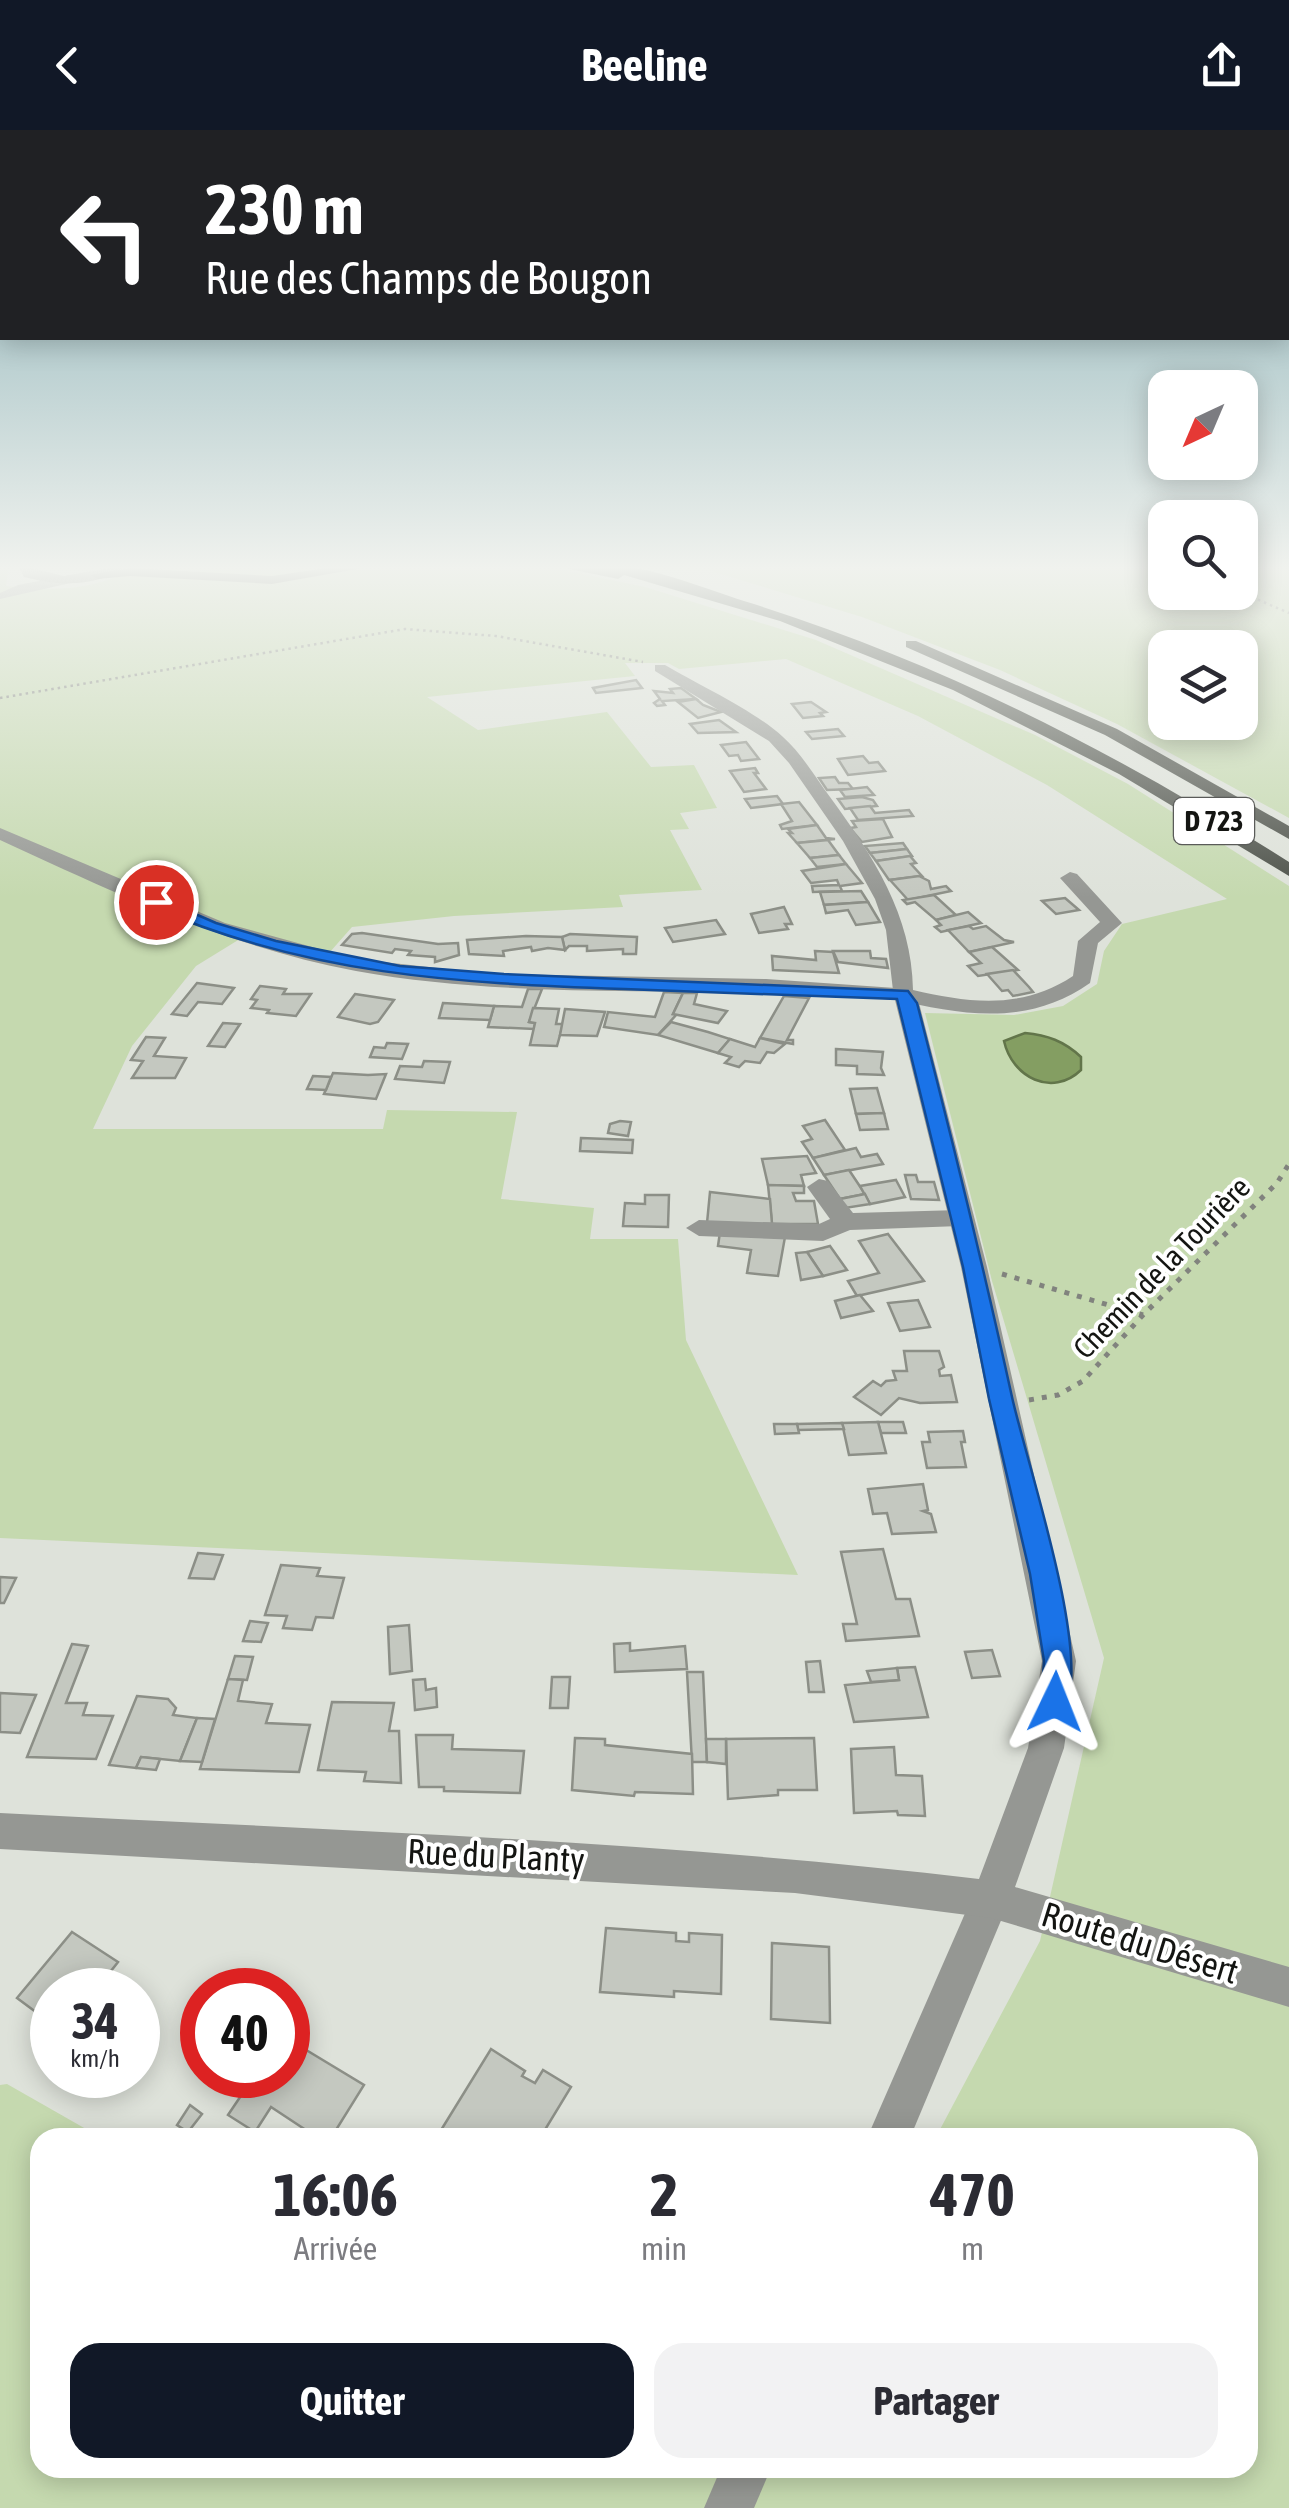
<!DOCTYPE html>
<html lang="fr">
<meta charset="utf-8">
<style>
:root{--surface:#fff;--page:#f2f2f3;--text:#2b2b33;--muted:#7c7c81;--accent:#111827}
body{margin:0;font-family:"Asap Condensed",sans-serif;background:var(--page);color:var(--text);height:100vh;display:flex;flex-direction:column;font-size:38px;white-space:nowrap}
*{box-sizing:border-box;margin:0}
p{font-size:32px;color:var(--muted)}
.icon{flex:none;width:55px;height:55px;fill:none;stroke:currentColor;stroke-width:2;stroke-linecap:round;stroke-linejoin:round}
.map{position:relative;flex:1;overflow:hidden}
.details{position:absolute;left:30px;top:1998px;width:1228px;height:350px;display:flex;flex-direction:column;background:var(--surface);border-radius:30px;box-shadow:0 5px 25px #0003}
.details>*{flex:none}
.banner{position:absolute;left:0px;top:0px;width:1290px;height:210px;box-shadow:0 5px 25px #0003;background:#202124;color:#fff;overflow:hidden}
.needle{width:65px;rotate:224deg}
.buttons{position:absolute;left:1148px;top:240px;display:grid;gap:20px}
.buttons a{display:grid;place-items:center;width:110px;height:110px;border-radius:20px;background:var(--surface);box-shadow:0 5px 25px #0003;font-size:50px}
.speed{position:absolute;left:30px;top:1838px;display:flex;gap:20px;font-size:50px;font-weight:700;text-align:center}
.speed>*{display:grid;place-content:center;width:130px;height:130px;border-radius:50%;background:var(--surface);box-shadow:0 5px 25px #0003;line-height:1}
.speed small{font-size:25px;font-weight:400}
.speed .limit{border:15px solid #d22;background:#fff;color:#111}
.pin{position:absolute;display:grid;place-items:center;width:85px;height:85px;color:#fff;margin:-42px;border:5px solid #fff;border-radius:50%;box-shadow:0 2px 10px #0007}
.me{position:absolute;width:110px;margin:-55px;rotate:2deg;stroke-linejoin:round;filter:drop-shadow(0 0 8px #0008)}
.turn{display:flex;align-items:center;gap:35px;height:210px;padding:0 40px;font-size:45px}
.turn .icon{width:130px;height:130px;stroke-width:2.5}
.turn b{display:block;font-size:70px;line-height:85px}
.eta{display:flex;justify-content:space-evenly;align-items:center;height:170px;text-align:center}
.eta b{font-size:60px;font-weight:700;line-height:70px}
.cta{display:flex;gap:20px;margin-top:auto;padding:20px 40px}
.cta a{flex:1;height:115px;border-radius:30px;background:var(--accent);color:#fff;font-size:40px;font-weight:700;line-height:115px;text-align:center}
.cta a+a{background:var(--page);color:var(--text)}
header{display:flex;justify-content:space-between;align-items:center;height:130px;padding:0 40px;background:var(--accent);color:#fff;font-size:45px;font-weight:700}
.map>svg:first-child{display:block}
.green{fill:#c5d9af;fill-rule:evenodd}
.water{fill:#849e62;stroke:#62754a;stroke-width:2.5}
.building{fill:#c4c8c0;stroke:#8c8f87;stroke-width:2.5}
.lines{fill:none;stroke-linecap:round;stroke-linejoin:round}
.path-far1{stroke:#81837e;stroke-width:2.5;stroke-dasharray:2.5 4;stroke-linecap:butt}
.path{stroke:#81837e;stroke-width:5;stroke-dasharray:5 8;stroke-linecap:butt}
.minor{fill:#959793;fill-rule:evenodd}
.tertiary{fill:#959793;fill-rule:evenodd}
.secondary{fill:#71736e;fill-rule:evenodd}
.trunk{fill:#4c5049;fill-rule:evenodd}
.route{fill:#1a73e8;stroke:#114b97;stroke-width:2.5}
.labels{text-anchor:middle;stroke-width:8;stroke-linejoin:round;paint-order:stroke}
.shield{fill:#fff;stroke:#5a5b59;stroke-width:2.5}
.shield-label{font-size:28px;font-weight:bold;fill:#141512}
.street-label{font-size:30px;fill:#141512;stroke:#fff}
.near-street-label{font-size:35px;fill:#141512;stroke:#fff}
</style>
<header><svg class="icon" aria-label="back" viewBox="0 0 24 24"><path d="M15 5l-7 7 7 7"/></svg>Beeline<svg class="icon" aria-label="share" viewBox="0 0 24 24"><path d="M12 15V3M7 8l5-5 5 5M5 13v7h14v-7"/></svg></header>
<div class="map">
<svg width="1289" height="2378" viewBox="0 0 1289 2378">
<rect width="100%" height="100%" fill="#dee2da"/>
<g class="green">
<path d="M 0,435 L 9,435 L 6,456 C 48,461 101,462 135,435 L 538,435 L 645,457 L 816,510 L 1035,605 L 1128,654 L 1289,756 L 1289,2378 L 0,2378 L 0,1955 L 7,1954 L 100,2007 L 40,2008 L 40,2338 L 1248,2338 L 1248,2008 L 936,2007 L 1040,1811 L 1104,1528 L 992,1151 L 925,883 L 1014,885 L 1063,876 L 1097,854 L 1104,821 L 1122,794 L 1227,769 L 1047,655 L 918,586 L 786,529 L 679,539 L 668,533 L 625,533 L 635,546 L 427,567 L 478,600 L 607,582 L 651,637 L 694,635 L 717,678 L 680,683 L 689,699 L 670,700 L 702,760 L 619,765 L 623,777 L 454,786 L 352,797 L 330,822 L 248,804 L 196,836 L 132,916 L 93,999 L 383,999 L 387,980 L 517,982 L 501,1069 L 594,1078 L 590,1109 L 678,1109 L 686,1210 L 798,1445 L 0,1408 Z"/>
<path d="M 692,435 L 1165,435 L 1165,462 L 1240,462 L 1240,435 L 1289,435 L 1289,688 L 1117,594 L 1000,540 L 862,487 ZM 1165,518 L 1240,518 L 1240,592 L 1165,592 Z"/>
</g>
<path class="water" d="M 1025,903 C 1047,905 1064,911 1081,927 L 1081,940 C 1052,968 1012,947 1004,911 Z"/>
<g class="building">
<polygon points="636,550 642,558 596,563 593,558"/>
<polygon points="681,558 696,569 662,571 665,575 657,576 654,573 660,569 654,561 673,563 670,559"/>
<polygon points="696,569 703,575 721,582 698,588 678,572"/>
<polygon points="811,572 826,582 820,583 823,586 803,588 792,574"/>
<polygon points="719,590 736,602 698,603 690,594"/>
<polygon points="838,599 844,606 812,609 806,602"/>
<polygon points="746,612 759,629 741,631 738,625 729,626 721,615"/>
<polygon points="863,626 869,633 878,632 885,641 848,645 838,629"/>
<polygon points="755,638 758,643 754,643 766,659 744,662 730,641"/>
<polygon points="835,647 839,653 848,653 853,659 827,660 819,648"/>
<polygon points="867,657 874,665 845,667 840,660"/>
<polygon points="777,666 783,674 751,678 745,669"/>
<polygon points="862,667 873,670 877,676 845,679 838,669"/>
<polygon points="799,672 817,695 782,699 780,695 792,691 781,674"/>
<polygon points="870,676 875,683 909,680 913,686 858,690 850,678"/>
<polygon points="883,689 892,707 862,712 850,698 856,697 852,691"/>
<polygon points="817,695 826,708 835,709 797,713 788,703 792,703 788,699"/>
<polygon points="828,710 839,725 810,728 797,713"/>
<polygon points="903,713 907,719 870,723 865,716"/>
<polygon points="907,719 912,726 876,731 870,723"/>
<polygon points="839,725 846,734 817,737 810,728"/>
<polygon points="910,726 916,733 911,734 922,746 889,750 876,731"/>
<polygon points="846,734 862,753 840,756 842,761 813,762 812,756 839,755 837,750 811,753 802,741"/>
<polygon points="919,746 929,751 931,759 946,756 951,761 908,770 890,750"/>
<polygon points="861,761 868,772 824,775 820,762"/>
<polygon points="934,765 956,785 936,790 915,772 907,774 903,770"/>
<polygon points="1065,768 1079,780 1056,784 1042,771"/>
<polygon points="868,772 880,792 856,795 848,780 826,783 824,775"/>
<polygon points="784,777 792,794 785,794 788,799 759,803 751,784"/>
<polygon points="968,782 981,793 941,802 935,797 941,795 936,790"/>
<polygon points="716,790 725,804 673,812 665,798"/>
<polygon points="969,796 973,799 986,796 1004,810 1014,812 969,822 948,800"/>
<polygon points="362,803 438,814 458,813 459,825 435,832 435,827 408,825 411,821 395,819 392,823 342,815 352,804"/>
<polygon points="570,804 637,807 636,824 623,824 623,819 587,821 587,816 569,816 565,820 562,807"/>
<polygon points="526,806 562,807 565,820 548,818 532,821 531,817 503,821 504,826 469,824 467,810"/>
<polygon points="992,817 1000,824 1018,840 978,846 968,836 981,833 969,822"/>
<polygon points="815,821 833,822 839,843 773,840 772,826 816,830"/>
<polygon points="833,821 870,821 871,828 886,829 888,838 838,832"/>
<polygon points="1013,840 1029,857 1033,862 1013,866 1008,860 1002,861 987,844"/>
<polygon points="197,853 234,858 222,874 198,872 187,886 172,884"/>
<polygon points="260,856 286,859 283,864 311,864 296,886 267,883 269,880 251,878 257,870 251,869"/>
<polygon points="528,859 542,859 529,892 535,893 534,899 488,897 494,876 522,877"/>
<polygon points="664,862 683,863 673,884 677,884 658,905 604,897 608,882 655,887"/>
<polygon points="683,863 697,863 694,874 727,881 718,893 673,884"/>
<polygon points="355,864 394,870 378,892 370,894 338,887"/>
<polygon points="784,866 809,868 787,910 793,910 793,914 760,908"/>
<polygon points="443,873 494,876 490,890 439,888"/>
<polygon points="533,878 559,879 556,894 563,894 557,916 530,915 535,893 529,892"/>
<polygon points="565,879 605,882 597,906 560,905"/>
<polygon points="671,892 708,902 730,909 718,923 658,905"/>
<polygon points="223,893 240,894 225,917 208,916"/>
<polygon points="146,907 165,908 154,926 186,928 175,948 132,948 143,931 131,930"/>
<polygon points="760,908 785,914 774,923 767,922 760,933 745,931 739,937 725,933 731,927 718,923 730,909 755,917"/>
<polygon points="387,913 408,914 402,929 370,927 374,917 385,918"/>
<polygon points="836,919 883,922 881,938 884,945 857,944 857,936 836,935"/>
<polygon points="424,931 450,932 444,953 395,949 400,936 422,937"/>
<polygon points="333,943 368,945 386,944 376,969 324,964"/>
<polygon points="313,946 331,947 326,960 307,959"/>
<polygon points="877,958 884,983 856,984 850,959"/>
<polygon points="884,983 888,999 860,1000 856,984"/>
<polygon points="825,990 845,1020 813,1028 802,1012 812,1009 803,996"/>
<polygon points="620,991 631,992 628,1006 608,1003 610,994"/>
<polygon points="581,1008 633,1010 632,1023 580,1021"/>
<polygon points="856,1018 861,1027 877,1024 883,1034 824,1045 813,1028"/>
<polygon points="807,1026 816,1043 801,1045 804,1056 768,1055 762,1029"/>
<polygon points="849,1040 865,1064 840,1069 824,1045"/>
<polygon points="905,1045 916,1045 918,1052 934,1052 939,1070 911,1069"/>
<polygon points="896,1050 905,1067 870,1074 860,1056"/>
<polygon points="768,1055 804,1056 804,1063 793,1063 796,1071 814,1071 818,1094 772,1094"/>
<polygon points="710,1062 770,1069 772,1094 707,1093"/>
<polygon points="865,1064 870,1074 845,1078 840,1069"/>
<polygon points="645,1065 669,1065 668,1097 623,1096 625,1073 645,1074"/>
<polygon points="720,1102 785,1107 778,1146 747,1143 751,1120 718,1116"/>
<polygon points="888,1104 924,1151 857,1166 848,1151 879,1143 859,1111"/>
<polygon points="830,1116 847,1140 823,1146 807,1122"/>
<polygon points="807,1122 823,1146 801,1150 796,1123"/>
<polygon points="860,1165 873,1181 841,1188 835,1171"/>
<polygon points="918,1170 930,1197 900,1201 888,1173"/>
<polygon points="904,1221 939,1221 944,1237 939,1240 940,1246 951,1245 957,1272 920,1273 899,1268 881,1285 854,1267 873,1251 881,1256 886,1251 896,1250 893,1241 907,1241"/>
<polygon points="878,1292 903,1292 906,1303 881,1303"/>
<polygon points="878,1292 886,1323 849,1325 842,1293"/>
<polygon points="842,1293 844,1299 798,1300 797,1294"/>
<polygon points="774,1294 797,1294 799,1303 775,1304"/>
<polygon points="963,1301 965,1312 961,1312 966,1337 927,1338 922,1312 930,1312 928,1302"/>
<polygon points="923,1354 928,1380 923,1381 931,1384 936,1402 892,1404 887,1383 873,1384 868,1359"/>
<polygon points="883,1419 896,1469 910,1469 919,1506 846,1511 843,1494 857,1494 841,1422"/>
<polygon points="198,1423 223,1425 214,1449 189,1448"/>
<polygon points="281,1435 320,1438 317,1446 344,1448 333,1488 316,1487 312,1500 283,1498 287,1486 265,1485"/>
<polygon points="0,1447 16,1448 4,1473 0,1473"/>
<polygon points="250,1491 268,1493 261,1512 243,1511"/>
<polygon points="409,1495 412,1541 390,1544 388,1497"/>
<polygon points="630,1513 630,1521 685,1516 687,1539 615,1542 614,1514"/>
<polygon points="72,1514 88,1516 66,1573 87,1573 83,1585 113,1586 96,1629 27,1627"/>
<polygon points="992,1520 1000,1546 972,1548 965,1522"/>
<polygon points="235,1526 253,1527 247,1550 228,1549"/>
<polygon points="820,1531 824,1562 809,1562 806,1532"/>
<polygon points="915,1537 928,1587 854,1592 845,1555 899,1550 897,1538"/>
<polygon points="897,1538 899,1550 871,1552 867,1541"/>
<polygon points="687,1542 703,1542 707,1632 692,1632"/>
<polygon points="552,1547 570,1547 568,1578 550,1578"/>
<polygon points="228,1549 243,1550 238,1571 272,1574 266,1593 310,1595 299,1642 200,1639"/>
<polygon points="425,1549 426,1560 436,1558 437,1577 415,1580 413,1550"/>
<polygon points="0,1563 36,1565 20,1603 0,1602"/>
<polygon points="137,1566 168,1569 176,1578 173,1585 197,1588 180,1631 141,1627 136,1638 109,1635"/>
<polygon points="332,1572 394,1573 389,1601 399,1601 401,1653 364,1651 366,1642 318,1640"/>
<polygon points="197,1588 215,1589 202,1632 180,1631"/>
<polygon points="416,1605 453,1605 452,1619 524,1621 520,1663 444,1661 444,1657 419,1657"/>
<polygon points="575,1608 605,1609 605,1615 692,1624 693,1664 635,1662 634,1666 572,1660"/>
<polygon points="814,1608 817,1660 778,1660 778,1665 728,1669 726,1609"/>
<polygon points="706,1609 726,1609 726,1634 707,1632"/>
<polygon points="894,1617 896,1645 922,1646 925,1686 898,1685 897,1681 854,1683 851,1619"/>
<polygon points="141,1627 160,1629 156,1640 136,1638"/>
<polygon points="606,1798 676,1803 676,1811 689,1812 689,1803 722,1805 721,1864 674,1861 674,1867 600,1862"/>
<polygon points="72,1802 118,1832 96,1860 52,1860 52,1894 17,1868"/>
<polygon points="772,1813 829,1817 830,1893 771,1889"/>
<polygon points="288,1909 364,1955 331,2008 318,2008 271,1977 255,2002 228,1985 255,1945 288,1945"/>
<polygon points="491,1919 525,1941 522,1946 535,1953 543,1940 571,1957 540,2008 442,2008 438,2005"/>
<polygon points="190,1975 202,1984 188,2002 177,1995"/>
</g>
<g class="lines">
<g class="path-far1">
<polyline points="1240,462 1289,483"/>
<polyline points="0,568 405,499 496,506 643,532"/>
</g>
<g class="path">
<polyline points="1002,1144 1143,1185"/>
<polyline points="1029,1270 1058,1265 1083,1251 1143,1185 1277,1053 1289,1034"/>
</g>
<g class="minor">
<path d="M 655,535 L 665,535 C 699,555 755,581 783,607 C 802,624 815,647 830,667 C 873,726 912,785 913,860 C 969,873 1022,880 1073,846 L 1078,811 L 1100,792 L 1060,748 L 1070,742 L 1077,744 L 1122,793 L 1098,813 L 1090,853 C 1029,896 964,886 894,869 L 886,800 L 875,769 L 843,711 L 789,633 L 769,611 L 655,541 Z"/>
<polygon points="819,1049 828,1051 853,1083 960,1080 973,1088 960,1096 850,1100 823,1111 699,1106 686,1098 699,1090 819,1094 830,1089 807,1057"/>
<polygon points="991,1750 1005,1756 1010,1769 910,2008 867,2008 977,1756"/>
<polygon points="721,2338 771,2338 754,2378 704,2378"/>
</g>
<g class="tertiary">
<polygon points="70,445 75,446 75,452 0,469 0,463 18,455"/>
<path d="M 0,698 L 225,793 L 356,829 L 492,844 L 766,849 L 910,859 L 919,873 L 987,1137 L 1076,1531 L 1064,1618 L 1015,1757 L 1289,1837 L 1289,1877 L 991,1788 L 795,1763 L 0,1719 L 0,1683 C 327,1700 654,1710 979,1749 L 1028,1618 L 1042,1531 L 961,1137 L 895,870 C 716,853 533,873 356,841 C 231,818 115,763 0,710 Z"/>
</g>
<path class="secondary" d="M 18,435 L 64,446 L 126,435 C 98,458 58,456 24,447 Z"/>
<g class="trunk">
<polygon points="346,435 380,435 272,454 130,446 97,449 90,445 130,438 272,446"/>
<path d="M 550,435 C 574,435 594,434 613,435 C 656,438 703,458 744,471 C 939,531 1117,623 1289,732 L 1289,746 L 1119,644 L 953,560 L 780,491 L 624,445 L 618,449 Z"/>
<polygon points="906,511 916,511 1117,599 1289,696 1289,709 1105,605 906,517"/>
</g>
</g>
<linearGradient id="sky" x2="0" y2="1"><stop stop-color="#80abb2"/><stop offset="0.57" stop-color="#f0f2ee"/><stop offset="1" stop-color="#f0f2ee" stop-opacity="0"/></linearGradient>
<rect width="1289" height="768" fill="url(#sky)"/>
<path class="route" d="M 156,767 L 216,793 L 276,811 L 400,836 L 504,844 L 908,861 L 917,873 C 951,1004 983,1135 1012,1267 C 1027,1335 1092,1523 1065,1581 L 1055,1584 L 1045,1581 L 1041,1572 L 1044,1531 L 1030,1444 L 989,1269 L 963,1137 L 897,869 C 806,866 715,863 624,859 C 455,853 308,845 150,776 L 150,769 Z"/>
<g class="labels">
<rect class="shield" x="1174" y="668" width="80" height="46" rx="8"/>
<g class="shield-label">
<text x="1214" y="701">D 723</text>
</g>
<g class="street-label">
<text transform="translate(1162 1138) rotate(-46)" y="10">Chemin de la Tourière</text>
</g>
<g class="near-street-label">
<text transform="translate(496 1726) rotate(3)" y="12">Rue du Planty</text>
<text transform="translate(1140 1813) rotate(17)" y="12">Route du Désert</text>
</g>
</g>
</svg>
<div class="buttons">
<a><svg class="needle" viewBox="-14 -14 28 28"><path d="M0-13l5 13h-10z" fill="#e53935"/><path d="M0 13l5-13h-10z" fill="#7c7c81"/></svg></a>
<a><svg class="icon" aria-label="search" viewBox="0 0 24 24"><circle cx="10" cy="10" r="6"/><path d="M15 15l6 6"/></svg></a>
<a><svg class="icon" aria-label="layers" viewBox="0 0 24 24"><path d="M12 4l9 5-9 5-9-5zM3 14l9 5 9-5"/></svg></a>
</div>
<div class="speed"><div>34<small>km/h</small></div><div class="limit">40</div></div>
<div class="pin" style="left:156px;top:772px;background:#d93025"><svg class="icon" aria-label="arrive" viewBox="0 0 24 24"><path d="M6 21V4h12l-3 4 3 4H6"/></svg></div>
<svg class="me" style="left:1055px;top:1572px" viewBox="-20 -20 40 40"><path d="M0-17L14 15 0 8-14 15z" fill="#1a73e8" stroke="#fff" stroke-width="4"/></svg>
<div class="banner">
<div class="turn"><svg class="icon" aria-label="left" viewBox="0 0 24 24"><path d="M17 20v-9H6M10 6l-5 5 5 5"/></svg><div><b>230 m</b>Rue des Champs de Bougon</div></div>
</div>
<section class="details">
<div class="eta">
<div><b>16:06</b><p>Arrivée</p></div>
<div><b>2</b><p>min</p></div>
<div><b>470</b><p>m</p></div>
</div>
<div class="cta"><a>Quitter</a><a>Partager</a></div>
</section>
</div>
